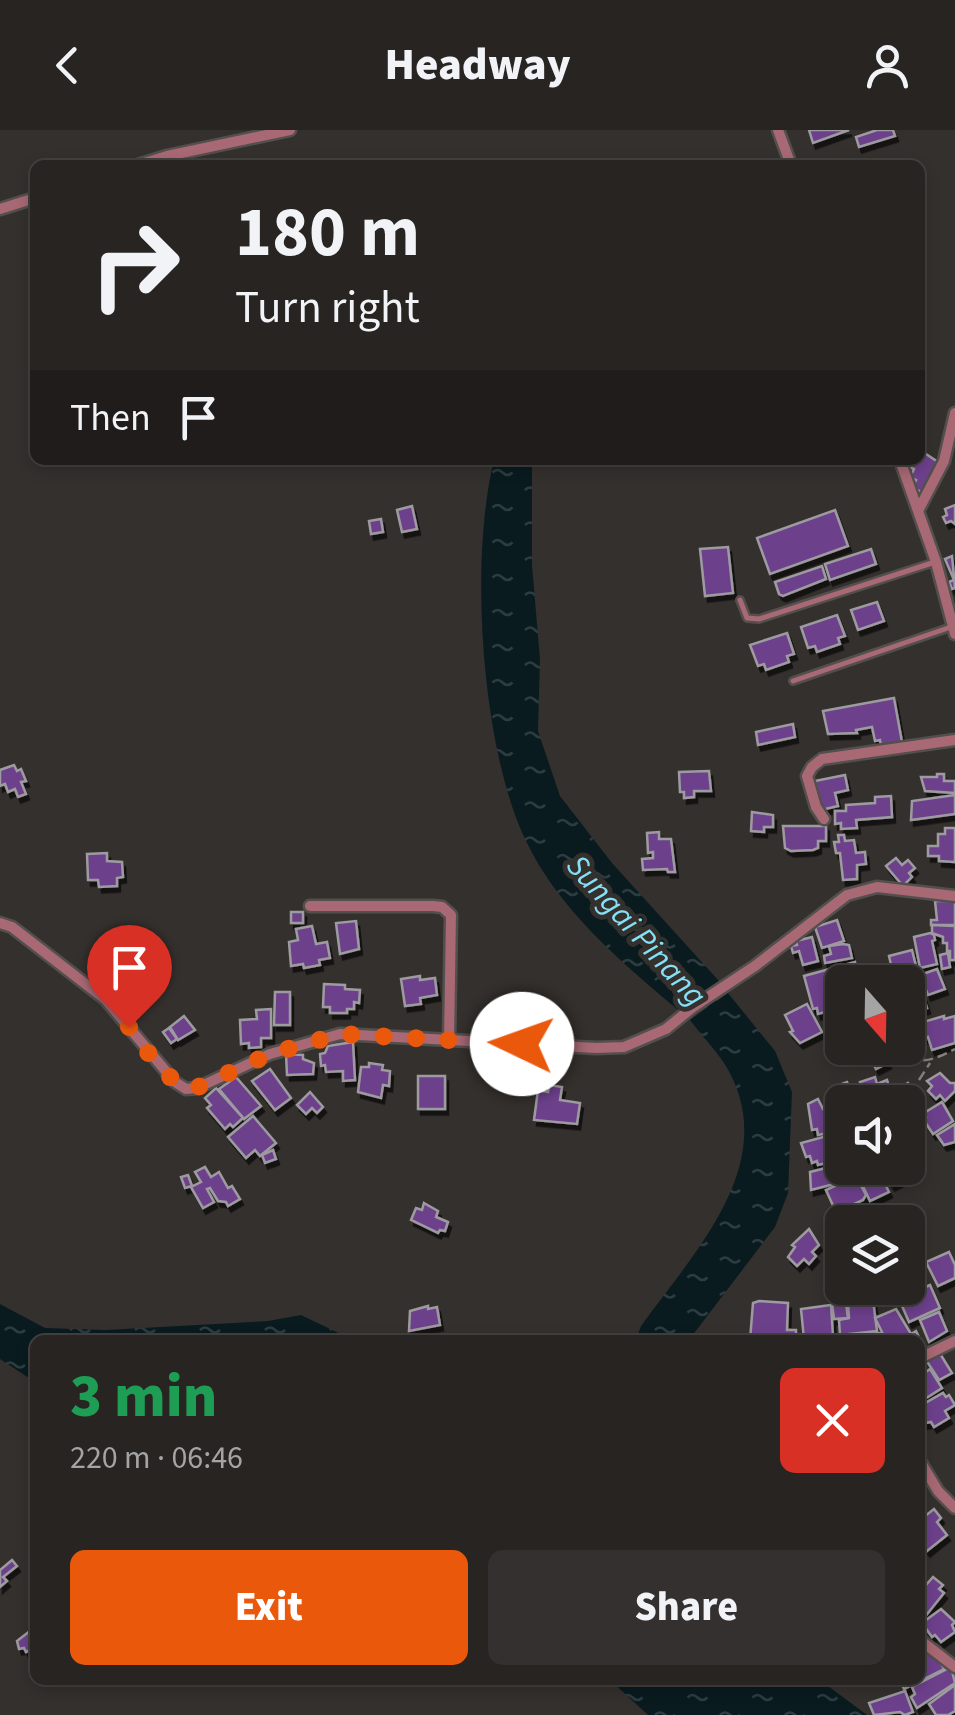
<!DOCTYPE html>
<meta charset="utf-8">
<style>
:root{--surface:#272422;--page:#33302f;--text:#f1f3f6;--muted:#a4a4a5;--line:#434140;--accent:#ea580c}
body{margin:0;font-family:"Source Sans 3",sans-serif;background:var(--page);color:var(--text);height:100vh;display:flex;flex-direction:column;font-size:38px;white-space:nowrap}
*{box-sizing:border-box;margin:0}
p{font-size:32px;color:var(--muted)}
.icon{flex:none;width:55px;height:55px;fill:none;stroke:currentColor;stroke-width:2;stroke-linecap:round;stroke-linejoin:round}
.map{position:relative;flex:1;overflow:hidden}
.panel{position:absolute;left:30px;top:1205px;width:895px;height:350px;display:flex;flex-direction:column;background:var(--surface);border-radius:15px;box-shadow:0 5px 15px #0003,0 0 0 2px var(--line)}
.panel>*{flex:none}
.guide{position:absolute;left:30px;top:30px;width:895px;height:305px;border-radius:15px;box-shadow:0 5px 15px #0003,0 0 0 2px var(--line);background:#272422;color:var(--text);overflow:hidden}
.needle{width:65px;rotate:160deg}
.tools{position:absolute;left:825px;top:835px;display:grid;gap:20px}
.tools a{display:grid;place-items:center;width:100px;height:100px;border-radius:15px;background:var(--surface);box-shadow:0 5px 15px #0003,0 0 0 2px var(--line);font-size:50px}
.pin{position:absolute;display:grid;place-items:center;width:85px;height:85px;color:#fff;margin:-102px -42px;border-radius:50% 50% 50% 0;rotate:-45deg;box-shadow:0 0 10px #0007}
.pin .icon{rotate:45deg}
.me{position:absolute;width:110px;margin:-55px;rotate:273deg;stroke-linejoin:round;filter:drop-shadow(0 0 8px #0008)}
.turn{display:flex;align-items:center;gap:35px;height:210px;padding:0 40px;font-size:45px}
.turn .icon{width:130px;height:130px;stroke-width:2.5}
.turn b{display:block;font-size:70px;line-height:85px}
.then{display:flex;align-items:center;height:95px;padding:0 40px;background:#0003;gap:20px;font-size:38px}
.round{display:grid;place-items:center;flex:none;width:105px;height:105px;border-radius:15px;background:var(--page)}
.overview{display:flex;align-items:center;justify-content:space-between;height:170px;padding:0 40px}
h1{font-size:60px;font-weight:800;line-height:75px;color:#1e9e55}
.action{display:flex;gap:20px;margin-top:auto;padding:20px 40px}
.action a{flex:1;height:115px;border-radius:15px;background:var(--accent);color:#fff;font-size:40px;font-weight:800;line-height:115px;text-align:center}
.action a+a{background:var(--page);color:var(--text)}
header{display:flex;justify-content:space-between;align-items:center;height:130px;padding:0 40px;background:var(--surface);font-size:45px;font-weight:800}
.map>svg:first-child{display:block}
.water{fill:url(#water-ripples)}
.building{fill:#6d418c;stroke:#9d9ba0;stroke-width:2.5;filter:url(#shadow)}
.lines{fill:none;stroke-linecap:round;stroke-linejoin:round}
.lane-casing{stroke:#524f4c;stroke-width:10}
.street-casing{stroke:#524f4c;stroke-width:15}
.path{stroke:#84817e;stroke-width:2.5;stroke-dasharray:10 5;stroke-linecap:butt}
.lane{stroke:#a86874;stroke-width:5}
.street{stroke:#a86874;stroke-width:10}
.route{stroke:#ea580c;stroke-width:18;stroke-dasharray:0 32.4}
.labels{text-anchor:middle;stroke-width:10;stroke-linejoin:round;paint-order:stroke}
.water-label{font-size:32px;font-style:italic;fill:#84e1f6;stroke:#34302d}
</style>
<header><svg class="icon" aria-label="back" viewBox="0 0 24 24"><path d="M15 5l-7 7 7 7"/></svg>Headway<svg class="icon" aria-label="person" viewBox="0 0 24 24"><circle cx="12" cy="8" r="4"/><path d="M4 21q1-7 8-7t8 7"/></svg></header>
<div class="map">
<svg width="955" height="1585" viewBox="0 0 955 1585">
<defs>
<pattern id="water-ripples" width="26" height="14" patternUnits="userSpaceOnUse" patternTransform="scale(2.5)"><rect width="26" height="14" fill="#091b1f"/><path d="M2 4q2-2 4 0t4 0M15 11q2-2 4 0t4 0" fill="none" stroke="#2d3c40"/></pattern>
<filter id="shadow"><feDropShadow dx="3" dy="5.5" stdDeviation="0" flood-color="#0009"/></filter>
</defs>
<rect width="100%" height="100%" fill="#34302d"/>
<g class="water">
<path d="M 494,330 L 532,330 L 532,435 L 540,529 L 538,601 L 560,666 L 612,733 L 719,851 L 708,859 L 717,871 L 728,863 L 775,921 L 792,962 L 788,1063 L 775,1097 L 689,1210 L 636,1210 L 641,1196 C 694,1122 785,1030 724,933 C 714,918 701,905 690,890 L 708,877 L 700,866 L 678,880 C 622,833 558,779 526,711 C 481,618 469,430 494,330 Z"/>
<polygon points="0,1174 45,1198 106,1200 268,1191 301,1185 353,1210 35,1210 35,1252 0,1229"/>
<polygon points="610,1550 820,1550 867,1585 648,1585"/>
</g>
<g class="building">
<polygon points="809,0 849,0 813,13"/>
<polygon points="877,0 893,0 895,6 859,17 856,7"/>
<polygon points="920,320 938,332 924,363 912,358 916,350 910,347 914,339 905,335 908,330 920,330"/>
<polygon points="955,375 955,394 951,391 946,393 943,387 947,385 945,379"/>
<polygon points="412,376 417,399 402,402 397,380"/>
<polygon points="835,380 848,416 770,444 757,408"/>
<polygon points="381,389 383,402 371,404 369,391"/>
<polygon points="728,417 733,463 705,466 700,419"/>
<polygon points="871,419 876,434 830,450 825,434"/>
<polygon points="952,426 955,458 952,459 949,452 954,450 945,429"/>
<polygon points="822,436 826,449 783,466 779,464 775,452"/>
<polygon points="877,472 884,491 858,500 851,480"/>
<polygon points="837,485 845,506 838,508 840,514 817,522 815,516 808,518 801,497"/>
<polygon points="787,503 794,524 787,526 789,532 766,540 764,534 758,536 750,515"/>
<polygon points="894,568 902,612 881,616 880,610 875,611 872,597 856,600 857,603 828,604 823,581"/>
<polygon points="793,594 795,607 758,615 756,602"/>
<polygon points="14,635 17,641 21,639 26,651 21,652 26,664 18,667 15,659 8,662 5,654 0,656 0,640"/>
<polygon points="709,641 711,661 694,661 694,667 684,668 684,662 680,662 679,642"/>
<polygon points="937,644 944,644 944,651 955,651 955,663 925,661 921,647 937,647"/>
<polygon points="845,645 848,660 835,663 838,676 821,680 815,651"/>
<polygon points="955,665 955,684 911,690 912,671"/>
<polygon points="891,666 892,687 856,690 857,698 841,699 841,693 835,694 835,681 846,681 846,675 875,673 875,667"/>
<polygon points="752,682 773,685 773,697 764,697 764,702 751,701"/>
<polygon points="783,696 826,696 826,711 818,711 818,718 813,720 791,721 785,718"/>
<polygon points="945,698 955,698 955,732 939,731 939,726 928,726 928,716 938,716 938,704 945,704"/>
<polygon points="659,702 659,709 671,709 675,742 668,742 667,739 643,740 642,729 653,728 653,722 648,723 647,703"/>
<polygon points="838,705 844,705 845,711 854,710 856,723 865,722 866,734 857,735 857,749 843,750 840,723 836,723 834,712 839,712"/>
<polygon points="107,723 107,731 122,732 123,747 117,748 117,756 99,757 98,750 88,750 87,724"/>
<polygon points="896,728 902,735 908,730 915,738 909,743 912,747 903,756 886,736"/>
<polygon points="935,771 955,771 955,795 931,795 931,790 937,790"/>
<rect x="291" y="782" width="12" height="11"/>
<polygon points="837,790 844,811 822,818 815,797"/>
<polygon points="356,791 359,819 340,824 336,793"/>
<polygon points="932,795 955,796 955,830 950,830 950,821 947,821 947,813 943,813 943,807 932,803"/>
<polygon points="312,796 316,814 327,812 330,828 319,830 320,835 304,838 303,834 291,836 289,812 298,810 296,799"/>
<polygon points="930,803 934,805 935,810 932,811 937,834 920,838 914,807"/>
<polygon points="812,807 818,831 803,835 799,821 793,823 791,816 797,815 796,811"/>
<polygon points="843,814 849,815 852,828 825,833 824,826 831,824 829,816"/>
<polygon points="912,820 919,848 895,852 889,826"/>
<polygon points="948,823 950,837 942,839 940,825"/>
<polygon points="855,832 858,846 850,848 852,852 842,852 842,872 827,876 829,881 818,884 817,878 813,879 804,846"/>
<polygon points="937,839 945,859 928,865 920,845"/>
<polygon points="420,846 420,850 435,848 437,865 420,868 421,874 405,876 401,849"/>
<polygon points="324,854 345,855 345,859 360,860 359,873 354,872 354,879 347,879 347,883 330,883 330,877 323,877"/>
<polygon points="920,855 927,878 908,883 908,858"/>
<polygon points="275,862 290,862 290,895 274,895"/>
<polygon points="807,874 822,902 800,913 790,902 793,901 785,885"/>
<polygon points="271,879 271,908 261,908 261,917 249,918 249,913 241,914 240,890 257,889 256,880"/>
<polygon points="184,886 195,900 178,910 170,897"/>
<polygon points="944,886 944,889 955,886 955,913 932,920 928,907 915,910 913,903 925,899 923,892"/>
<polygon points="842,888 842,903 836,905 834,891"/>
<polygon points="169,898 177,909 171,913 163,902"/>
<polygon points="842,905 842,918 854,918 831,926 826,915"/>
<polygon points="353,912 355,950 343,951 343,941 326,942 325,935 321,936 320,924 325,923 328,916"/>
<polygon points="882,921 888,933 876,939 870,927"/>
<polygon points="286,924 303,925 303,929 314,933 313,944 287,945"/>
<polygon points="369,933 383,935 382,940 390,941 389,956 383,955 381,968 358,962 361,937 369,937"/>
<polygon points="270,939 291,968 275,980 252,951"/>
<polygon points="940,943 950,953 955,953 955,961 945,971 940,965 936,969 928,961 932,956 927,951"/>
<rect x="418" y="946" width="27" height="33"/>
<polygon points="236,947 261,976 244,989 219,959"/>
<polygon points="875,947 877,954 887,950 890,960 875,965 877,970 868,972 857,971 854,958 861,955 860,952"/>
<polygon points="847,952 855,972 842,972 842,985 831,958"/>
<polygon points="908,953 915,966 909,970 901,957"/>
<polygon points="549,955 562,957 560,970 580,973 577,994 534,990 538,960 548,962"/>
<polygon points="216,958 243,988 233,997 230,994 225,999 207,978 211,975 205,968"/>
<polygon points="898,959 905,968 898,972 876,972"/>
<polygon points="310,962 323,977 317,983 312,978 306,984 297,975"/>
<polygon points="818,969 823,979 835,976 836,983 840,982 841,1000 818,1005 817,999 812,1000 808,974"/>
<polygon points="942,972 953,991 933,1004 923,989 926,987 924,983"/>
<polygon points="253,986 276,1013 260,1026 255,1020 246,1028 228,1007"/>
<polygon points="955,994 955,1012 944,1015 937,1005"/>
<polygon points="827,1006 834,1031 818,1035 817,1031 812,1033 810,1026 806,1027 801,1013"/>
<polygon points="273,1020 276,1029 265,1033 262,1025"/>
<polygon points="842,1029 842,1038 874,1038 843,1049 836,1031"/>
<polygon points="908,1034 912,1045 892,1055 880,1038 908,1038"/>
<polygon points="834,1036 838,1053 811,1060 810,1042"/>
<polygon points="205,1037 211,1047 219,1042 228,1058 232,1056 240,1069 228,1076 226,1072 218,1071 210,1058 207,1059 214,1072 203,1078 191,1057 201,1052 195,1042"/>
<polygon points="878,1040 889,1062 870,1071 859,1048"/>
<polygon points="188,1045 192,1056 185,1058 181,1047"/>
<polygon points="856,1046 866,1065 863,1070 839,1081 835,1080 826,1060"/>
<polygon points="424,1073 438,1081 436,1087 448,1092 445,1101 440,1100 438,1103 411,1090 416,1078 422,1080"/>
<polygon points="867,1082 872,1092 850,1092 849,1090"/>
<polygon points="809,1099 819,1115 812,1122 816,1126 809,1134 804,1129 797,1136 788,1127 795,1117 792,1115"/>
<polygon points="949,1122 955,1135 955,1148 938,1156 926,1132"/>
<polygon points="930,1155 940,1178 909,1192 899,1169"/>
<polygon points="851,1158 867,1158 869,1164 859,1167 858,1162 852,1164"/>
<polygon points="873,1170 877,1201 840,1205 839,1190 849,1188 848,1173"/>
<polygon points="759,1171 788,1173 787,1200 796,1200 796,1210 750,1210 753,1173"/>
<polygon points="846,1173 848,1188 834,1189 832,1174"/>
<polygon points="831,1175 833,1206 804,1209 801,1179"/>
<polygon points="428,1176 428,1179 437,1177 440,1195 409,1201 410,1181"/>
<polygon points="896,1179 911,1204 916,1201 925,1220 920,1223 920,1210 886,1210 875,1188"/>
<polygon points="939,1182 947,1201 929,1212 920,1190"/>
<polygon points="880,1203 880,1210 850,1210 850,1205"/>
<polygon points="939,1222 952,1243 939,1250 926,1230"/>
<polygon points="930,1239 942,1258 920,1272 920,1240 923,1244"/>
<polygon points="943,1263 946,1267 949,1265 955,1275 945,1281 949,1288 934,1297 931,1292 920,1294 920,1276"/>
<polygon points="934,1379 941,1388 937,1392 947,1405 927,1421 920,1412 920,1390"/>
<polygon points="12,1430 17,1436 3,1447 7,1451 0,1457 0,1440"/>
<polygon points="933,1447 943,1455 939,1459 944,1463 920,1493 920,1462"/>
<polygon points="941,1479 955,1492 952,1495 955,1502 941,1512 935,1505 932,1507 922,1493"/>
<polygon points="35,1497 35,1518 26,1522 24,1518 19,1519 17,1511"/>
<polygon points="922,1520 923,1522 929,1520 932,1526 936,1524 944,1539 904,1559 900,1550 920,1550"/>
<polygon points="951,1537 955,1553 917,1578 911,1567 915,1564 912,1557"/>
<polygon points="955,1555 955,1581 948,1585 936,1585 929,1574"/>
<polygon points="905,1561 913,1582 905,1585 900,1582 874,1585 869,1573"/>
</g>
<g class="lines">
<defs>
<g id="lane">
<polyline points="740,470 747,488 759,489 935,432"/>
<polyline points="793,551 951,497"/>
</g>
<g id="street">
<polyline points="778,0 791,35"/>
<polyline points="138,35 167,26 290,0"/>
<polyline points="0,79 35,68"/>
<polyline points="900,330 936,432 955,504"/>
<polyline points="919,379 944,331 955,283"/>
<polyline points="824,689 816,677 807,646 812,637 822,629 955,610"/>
<polyline points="310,776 433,776 442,777 451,785 449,911"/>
<polyline points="0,793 12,797 105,869 175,952 186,959 197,958 270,924 340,904 596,918 624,917 666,899 693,877 755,836 847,765 877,757 955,766"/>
<polyline points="920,1228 955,1211"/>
<polyline points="920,1331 938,1361 955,1378"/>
<polyline points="920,1510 955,1537"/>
</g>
</defs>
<use href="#lane" class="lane-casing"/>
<use href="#street" class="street-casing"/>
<g class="path">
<path d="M 895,921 C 920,936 931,931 955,919"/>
<polyline points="919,950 930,933"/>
</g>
<use href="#lane" class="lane"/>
<use href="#street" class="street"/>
</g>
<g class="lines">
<path class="route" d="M 129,897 C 145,917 169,959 196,958 L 270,924 L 340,904 L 522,914"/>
</g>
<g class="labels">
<g class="water-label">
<text transform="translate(637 800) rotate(48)" y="11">Sungai Pinang</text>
</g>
</g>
</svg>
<div class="tools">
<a><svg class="needle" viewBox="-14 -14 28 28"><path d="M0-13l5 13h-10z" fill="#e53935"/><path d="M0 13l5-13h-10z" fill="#a4a4a5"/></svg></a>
<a><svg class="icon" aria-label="sound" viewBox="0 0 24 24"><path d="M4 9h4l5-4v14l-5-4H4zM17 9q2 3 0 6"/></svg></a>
<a><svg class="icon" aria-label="layers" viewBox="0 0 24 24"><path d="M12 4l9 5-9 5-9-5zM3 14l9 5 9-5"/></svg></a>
</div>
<div class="pin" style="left:129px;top:897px;background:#d93025"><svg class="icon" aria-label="arrive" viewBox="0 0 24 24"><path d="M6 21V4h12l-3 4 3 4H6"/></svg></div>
<svg class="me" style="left:522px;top:914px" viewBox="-20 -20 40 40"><circle r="19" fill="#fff"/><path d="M0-13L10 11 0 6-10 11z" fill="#ea580c"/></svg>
<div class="guide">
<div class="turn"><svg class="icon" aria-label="right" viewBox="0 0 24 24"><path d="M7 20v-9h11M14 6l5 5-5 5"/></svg><div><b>180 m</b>Turn right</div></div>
<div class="then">Then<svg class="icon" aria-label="arrive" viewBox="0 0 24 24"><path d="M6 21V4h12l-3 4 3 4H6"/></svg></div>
</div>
<section class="panel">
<div class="overview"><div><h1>3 min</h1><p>220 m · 06:46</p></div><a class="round" style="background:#d93025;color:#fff"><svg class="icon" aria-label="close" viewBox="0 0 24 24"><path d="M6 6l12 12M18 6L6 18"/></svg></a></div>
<div class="action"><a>Exit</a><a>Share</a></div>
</section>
</div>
